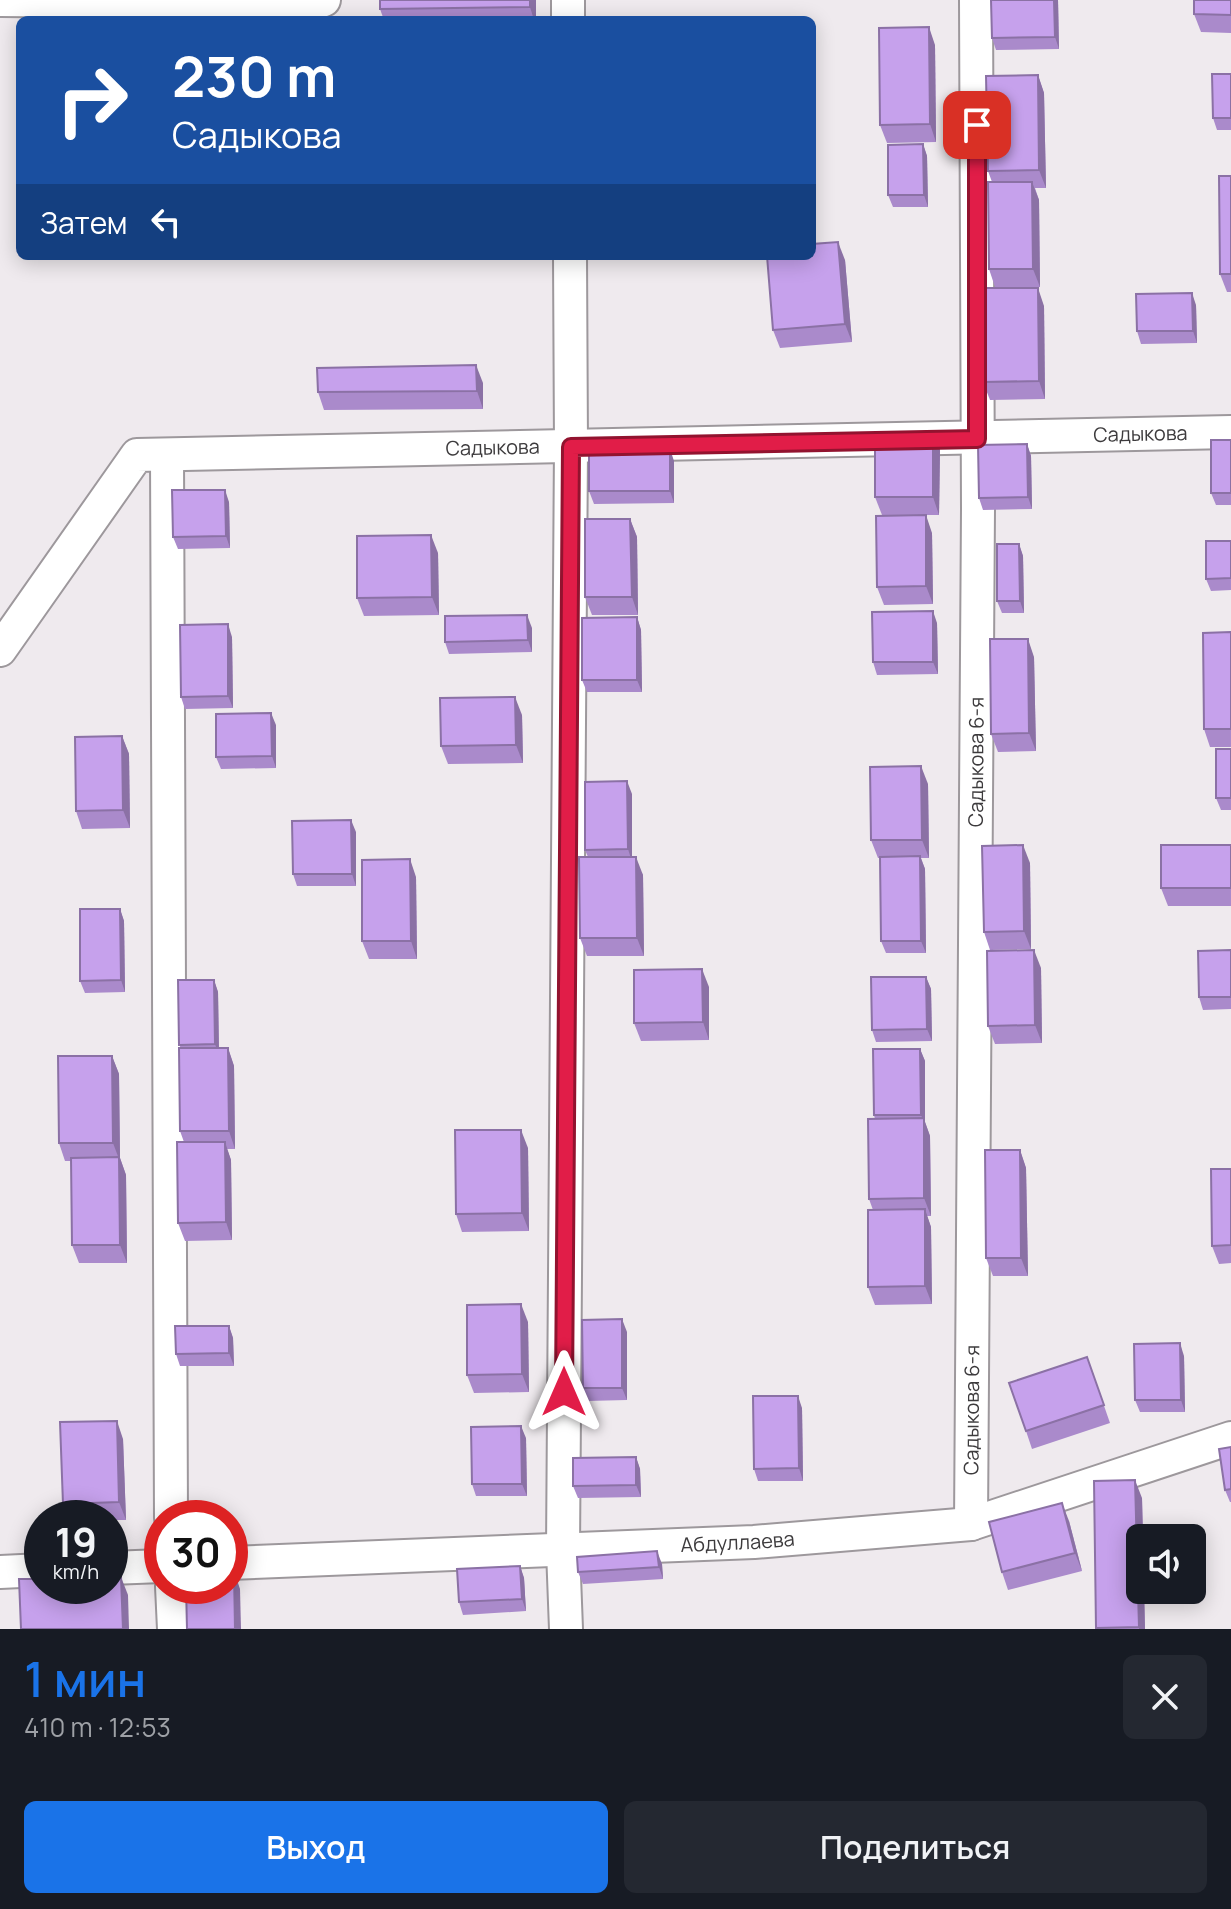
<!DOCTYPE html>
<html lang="ru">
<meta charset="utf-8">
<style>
:root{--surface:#171b24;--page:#242831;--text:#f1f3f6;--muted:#9ea1a6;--accent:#1a73e8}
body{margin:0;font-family:Manrope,sans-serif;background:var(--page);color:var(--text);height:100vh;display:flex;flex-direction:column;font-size:30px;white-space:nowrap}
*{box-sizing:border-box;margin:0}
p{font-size:26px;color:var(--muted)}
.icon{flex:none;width:44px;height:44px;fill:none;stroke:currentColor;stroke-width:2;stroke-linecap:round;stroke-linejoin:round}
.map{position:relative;height:1629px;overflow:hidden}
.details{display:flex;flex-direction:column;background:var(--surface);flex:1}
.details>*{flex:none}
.banner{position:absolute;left:16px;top:16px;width:800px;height:244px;border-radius:12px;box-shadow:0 4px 20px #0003;background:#1a4fa0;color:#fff;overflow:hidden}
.tools{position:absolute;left:1126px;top:1524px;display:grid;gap:16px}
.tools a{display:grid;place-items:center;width:80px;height:80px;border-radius:12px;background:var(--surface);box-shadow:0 4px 20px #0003;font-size:40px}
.speed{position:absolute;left:24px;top:1500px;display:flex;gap:16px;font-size:40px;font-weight:700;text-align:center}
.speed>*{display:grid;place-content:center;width:104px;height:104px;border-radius:50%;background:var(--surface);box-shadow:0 4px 20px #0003;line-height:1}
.speed small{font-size:20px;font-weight:400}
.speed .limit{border:12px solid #d22;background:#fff;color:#111}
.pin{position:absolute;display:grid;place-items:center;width:68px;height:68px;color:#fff;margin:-34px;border-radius:16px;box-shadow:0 4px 12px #0006}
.me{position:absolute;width:88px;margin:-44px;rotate:0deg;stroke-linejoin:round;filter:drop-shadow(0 0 6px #0008)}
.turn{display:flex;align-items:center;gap:28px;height:168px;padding:0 24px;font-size:36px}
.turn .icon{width:104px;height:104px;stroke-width:2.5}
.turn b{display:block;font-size:56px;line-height:68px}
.then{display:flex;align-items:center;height:76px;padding:0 24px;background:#0003;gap:16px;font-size:30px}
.round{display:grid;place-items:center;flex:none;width:84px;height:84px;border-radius:12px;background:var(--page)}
.headline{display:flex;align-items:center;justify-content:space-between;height:136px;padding:0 24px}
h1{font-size:48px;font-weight:600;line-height:60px;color:var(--accent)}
.action{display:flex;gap:16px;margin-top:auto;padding:16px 24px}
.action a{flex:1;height:92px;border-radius:12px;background:var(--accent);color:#fff;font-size:32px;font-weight:600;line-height:92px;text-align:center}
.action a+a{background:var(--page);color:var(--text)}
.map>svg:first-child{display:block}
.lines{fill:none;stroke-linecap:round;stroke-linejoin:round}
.minor-casing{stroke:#9d989c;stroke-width:36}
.minor{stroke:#fff;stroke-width:32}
.wall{fill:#aa8acb}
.shaded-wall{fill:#8b71a5}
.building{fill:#c6a1ec;stroke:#8b71a5;stroke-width:2}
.route-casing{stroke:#92132f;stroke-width:20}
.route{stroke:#e11d48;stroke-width:14}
.labels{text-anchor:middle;stroke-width:7;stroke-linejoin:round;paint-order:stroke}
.street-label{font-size:20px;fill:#3d3b3d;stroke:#efeaee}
</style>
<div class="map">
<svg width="1231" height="1629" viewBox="0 0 1231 1629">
<rect width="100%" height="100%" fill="#efeaee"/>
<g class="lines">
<defs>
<g id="minor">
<polyline points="0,0 316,3 324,0"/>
<polyline points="568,0 568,20"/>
<polyline points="167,455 171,1518"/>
<path id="s1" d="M 0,650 L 137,455 L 1231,432"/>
<path id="s2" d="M 971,1524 L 978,509 L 976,0"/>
<path id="s3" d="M 230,1563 L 754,1542 L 971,1524 L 1231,1438"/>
<polyline points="110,1568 162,1566"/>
<polyline points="0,1572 42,1570"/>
<polyline points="172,1586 174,1629"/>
<polyline points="566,1629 563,1550 571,447 570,256"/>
</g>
</defs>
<use href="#minor" class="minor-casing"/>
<use href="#minor" class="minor"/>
</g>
<g class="wall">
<polygon points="380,0 536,0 536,20 384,20 380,9"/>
<polygon points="1058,0 1059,49 996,50 992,38"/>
<polygon points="1231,0 1231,33 1201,32 1194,14"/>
<polygon points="935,45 936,142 887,143 880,125"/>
<polygon points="1231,74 1231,130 1217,130 1213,118"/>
<polygon points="1038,75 1044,93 1046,188 1035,188 1039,200 1040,287 995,287 989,269 992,182 988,171"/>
<polygon points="923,144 927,156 928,207 893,207 888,195"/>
<polygon points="1231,176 1231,292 1227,292 1220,274"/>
<polygon points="845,260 852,342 780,348 773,330"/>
<polygon points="1196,305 1197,343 1141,344 1137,331"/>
<polygon points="1044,306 1045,399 990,400 983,382"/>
<polygon points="483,383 483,409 324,410 318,392"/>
<polygon points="933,432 940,450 939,515 882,515 875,497"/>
<polygon points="1231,440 1231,505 1216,505 1211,493"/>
<polygon points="1027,444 1031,456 1032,509 983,510 979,498"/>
<polygon points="674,461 674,503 594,504 589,491"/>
<polygon points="229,502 230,548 178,549 173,537"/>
<polygon points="630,519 637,537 638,615 592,615 585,597"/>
<polygon points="932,533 933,604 884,605 877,587"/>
<polygon points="1231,541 1231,590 1211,591 1206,579"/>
<polygon points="1019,544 1023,556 1024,613 1002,613 997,601"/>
<polygon points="438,553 439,615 364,616 357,598"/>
<polygon points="637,617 641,630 642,692 587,692 582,680"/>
<polygon points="937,623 938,674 877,675 873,662"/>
<polygon points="532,628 532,652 449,654 445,642"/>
<polygon points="1231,632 1231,747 1210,747 1204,729"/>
<polygon points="232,637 233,708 185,709 181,697"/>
<polygon points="1034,657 1036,751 998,752 991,734"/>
<polygon points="522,715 523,763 448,764 441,746"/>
<polygon points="276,725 276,768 221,769 216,757"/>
<polygon points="122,736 129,754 130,828 82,829 76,811"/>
<polygon points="1231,749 1231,810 1221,810 1216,798"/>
<polygon points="928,784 929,858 921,858 925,869 926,953 886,953 881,941 880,858 878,858 871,840"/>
<polygon points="632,794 632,857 643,875 644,956 587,956 580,938 588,857 585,850"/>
<polygon points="356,832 356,886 297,886 293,874"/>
<polygon points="1231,845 1231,906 1168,906 1161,888"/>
<polygon points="1030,863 1031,949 990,950 984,932"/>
<polygon points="416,877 417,959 369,959 362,941"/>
<polygon points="120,909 124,921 125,992 85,993 80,981"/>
<polygon points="1231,950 1231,1009 1203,1010 1199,997"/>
<polygon points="1041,968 1042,1043 995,1044 988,1026"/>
<polygon points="926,977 931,989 932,1041 876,1042 872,1030"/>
<polygon points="214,980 218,992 219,1048 228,1048 234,1066 235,1149 227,1149 231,1160 232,1240 185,1241 178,1223 184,1142 180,1131 181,1048 179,1045"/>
<polygon points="709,987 709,1040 641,1041 634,1023"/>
<polygon points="920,1049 925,1061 925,1122 930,1136 931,1216 927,1216 931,1227 932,1304 875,1305 868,1287 873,1210 869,1199 875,1119 874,1115"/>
<polygon points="112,1056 119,1074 120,1158 126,1175 127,1263 79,1263 72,1245 71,1161 65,1161 59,1143"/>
<polygon points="528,1148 529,1231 462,1232 456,1214"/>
<polygon points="1020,1150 1026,1168 1028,1276 993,1276 986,1258"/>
<polygon points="1231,1169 1231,1263 1219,1264 1212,1246"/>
<polygon points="528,1322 529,1392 474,1393 467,1375"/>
<polygon points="229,1326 233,1338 234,1366 180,1366 176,1354"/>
<polygon points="627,1332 627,1400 587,1401 583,1388"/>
<polygon points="1184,1356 1185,1412 1140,1412 1135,1400"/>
<polygon points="1087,1357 1110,1423 1032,1449 1026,1431"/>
<polygon points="802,1408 803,1481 758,1481 754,1469"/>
<polygon points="526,1438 527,1496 476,1496 472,1484"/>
<polygon points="123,1439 126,1520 110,1520 110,1518 68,1518 63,1504"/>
<polygon points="1231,1447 1231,1502 1230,1502 1225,1490"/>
<polygon points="636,1457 640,1469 641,1497 578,1498 573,1486"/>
<polygon points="1142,1498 1143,1538 1140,1538 1140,1590 1144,1590 1145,1629 1097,1629"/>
<polygon points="1069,1521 1082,1571 1008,1590 1002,1572"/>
<polygon points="662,1564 663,1579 583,1584 578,1572"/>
<polygon points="520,1566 524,1578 526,1611 463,1615 459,1602"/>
</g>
<g class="shaded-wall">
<polygon points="530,0 536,0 536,20 534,20 530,7"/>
<polygon points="1054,0 1058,0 1059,49 1055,37"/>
<polygon points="929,27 935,45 936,142 930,124"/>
<polygon points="1038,75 1044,93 1046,188 1039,170"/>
<polygon points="923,144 927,156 928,207 924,195"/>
<polygon points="1032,182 1039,200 1040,287 1033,269"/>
<polygon points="838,242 845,260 852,342 845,324"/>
<polygon points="1038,288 1044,306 1045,399 1039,381"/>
<polygon points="1192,293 1196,305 1197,343 1193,331"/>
<polygon points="476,365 483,383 483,409 477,391"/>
<polygon points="933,432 940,450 939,515 933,497"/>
<polygon points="1027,444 1031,456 1032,509 1028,497"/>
<polygon points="670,449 674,461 674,503 670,491"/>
<polygon points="225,490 229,502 230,548 226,536"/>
<polygon points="926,515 932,533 933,604 926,586"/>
<polygon points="630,519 637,537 638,615 632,597"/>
<polygon points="431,535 438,553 439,615 432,597"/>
<polygon points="1019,544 1023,556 1024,613 1020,601"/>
<polygon points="933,611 937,623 938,674 933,662"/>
<polygon points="527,615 532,628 532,652 528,640"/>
<polygon points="637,617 641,630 642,692 637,680"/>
<polygon points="228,624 232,637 233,708 228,696"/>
<polygon points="1028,639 1034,657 1036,751 1029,733"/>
<polygon points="515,697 522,715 523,763 516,745"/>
<polygon points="271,713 276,725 276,768 272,756"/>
<polygon points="122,736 129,754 130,828 123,810"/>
<polygon points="921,766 928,784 929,858 922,840"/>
<polygon points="627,781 632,794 632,862 628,849"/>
<polygon points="351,820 356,832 356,886 352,874"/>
<polygon points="1023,845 1030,863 1031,949 1024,931"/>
<polygon points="920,856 925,869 926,953 921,941"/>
<polygon points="636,857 643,875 644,956 637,938"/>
<polygon points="410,859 416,877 417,959 411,941"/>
<polygon points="120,909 124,921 125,992 121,980"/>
<polygon points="1034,950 1041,968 1042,1043 1035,1025"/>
<polygon points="702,969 709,987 709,1040 703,1022"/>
<polygon points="926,977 931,989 932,1041 927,1029"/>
<polygon points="214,980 218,992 219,1056 215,1044"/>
<polygon points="228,1048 234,1066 235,1149 229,1131"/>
<polygon points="920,1049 925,1061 925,1122 930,1136 931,1216 924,1198 924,1122 921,1115"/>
<polygon points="112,1056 119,1074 120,1158 126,1175 127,1263 120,1245 119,1159 113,1143"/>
<polygon points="521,1130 528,1148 529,1231 522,1213"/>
<polygon points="225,1142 231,1160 232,1240 226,1222"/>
<polygon points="1020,1150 1026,1168 1028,1276 1021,1258"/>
<polygon points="925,1209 931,1227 932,1304 925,1286"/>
<polygon points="521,1304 528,1322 529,1392 522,1374"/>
<polygon points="622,1319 627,1332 627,1400 622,1388"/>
<polygon points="229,1326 233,1338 234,1366 229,1353"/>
<polygon points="1180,1343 1184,1356 1185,1412 1181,1400"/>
<polygon points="798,1396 802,1408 803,1481 799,1468"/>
<polygon points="117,1421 123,1439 126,1520 119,1502"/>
<polygon points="521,1426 526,1438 527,1496 522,1484"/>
<polygon points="636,1457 640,1469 641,1497 636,1485"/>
<polygon points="1135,1480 1142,1498 1143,1538 1140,1538 1140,1590 1144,1590 1145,1629 1139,1629 1139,1627"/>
<polygon points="1062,1503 1069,1521 1082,1571 1075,1553"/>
<polygon points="657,1551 662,1564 663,1579 659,1567"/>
<polygon points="520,1566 524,1578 526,1611 522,1599"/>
<polygon points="234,1571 240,1589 241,1629 235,1629"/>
<polygon points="121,1577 128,1595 129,1629 123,1629"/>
</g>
<g class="building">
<polygon points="380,0 530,0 530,7 380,9"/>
<polygon points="991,0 1054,0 1055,37 992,38"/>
<polygon points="1194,0 1231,0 1231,15 1194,14"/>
<polygon points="929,27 930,124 880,125 879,28"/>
<polygon points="1212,74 1231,74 1231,118 1213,118"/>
<polygon points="1038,75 1039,170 988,171 986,76"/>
<polygon points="923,144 924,195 888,195 888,145"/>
<polygon points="1219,176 1231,176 1231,274 1220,274"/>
<polygon points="988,182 1032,182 1033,269 989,269"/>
<polygon points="838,242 845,324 773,330 767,256 812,256 812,244"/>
<polygon points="982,288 1038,288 1039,381 983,382"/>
<polygon points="1192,293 1193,331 1137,331 1136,294"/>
<polygon points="476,365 477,391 318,392 317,368"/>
<rect x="875" y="432" width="58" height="65"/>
<rect x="1211" y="440" width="20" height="53"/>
<polygon points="1027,444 1028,497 979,498 978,445"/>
<rect x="589" y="449" width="81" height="42"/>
<polygon points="172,490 225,490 226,536 173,537"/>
<polygon points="926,515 926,586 877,587 876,516"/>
<polygon points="585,519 630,519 632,597 585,597"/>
<polygon points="431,535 432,597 357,598 357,536"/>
<polygon points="1206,541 1231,541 1231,578 1206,579"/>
<polygon points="997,544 1019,544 1020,601 997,601"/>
<polygon points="933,611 933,662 873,662 872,612"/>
<polygon points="527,615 528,640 445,642 445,616"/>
<polygon points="637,617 637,680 582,680 582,618"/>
<polygon points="228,624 228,696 181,697 180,625"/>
<polygon points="1231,632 1231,729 1204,729 1203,633"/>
<polygon points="990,639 1028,639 1029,733 991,734"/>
<polygon points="515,697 516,745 441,746 440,698"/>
<polygon points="271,713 272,756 216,757 216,714"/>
<polygon points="122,736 123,810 76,811 75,737"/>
<rect x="1216" y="749" width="15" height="49"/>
<polygon points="921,766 922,840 871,840 870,767"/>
<polygon points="627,781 628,849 585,850 585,782"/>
<polygon points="351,820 352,874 293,874 292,821"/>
<polygon points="1023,845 1024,931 984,932 982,846"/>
<rect x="1161" y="845" width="70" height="43"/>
<polygon points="920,856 921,941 881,941 880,857"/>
<polygon points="579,857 636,857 637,938 580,938"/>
<polygon points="410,859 411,941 362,941 362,860"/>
<polygon points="80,909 120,909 121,980 80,981"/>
<polygon points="1034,950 1035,1025 988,1026 987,951"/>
<polygon points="1231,950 1231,997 1199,997 1198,951"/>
<polygon points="702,969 703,1022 634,1023 634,970"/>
<polygon points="871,977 926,977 927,1029 872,1030"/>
<polygon points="178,980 214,980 215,1044 179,1045"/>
<polygon points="179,1048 228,1048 229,1131 180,1131"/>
<polygon points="873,1049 920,1049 921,1115 874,1115"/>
<polygon points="58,1056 112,1056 113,1143 59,1143"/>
<polygon points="924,1118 924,1198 869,1199 868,1119"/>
<polygon points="455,1130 521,1130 522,1213 456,1214"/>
<polygon points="177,1142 225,1142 226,1222 178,1223"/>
<polygon points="985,1150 1020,1150 1021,1258 986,1258"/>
<polygon points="119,1157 120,1245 72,1245 71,1158"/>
<polygon points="1211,1169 1231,1169 1231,1245 1212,1246"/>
<polygon points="925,1209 925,1286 868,1287 868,1210"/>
<polygon points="521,1304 522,1374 467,1375 467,1305"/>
<polygon points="622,1319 622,1388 583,1388 582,1320"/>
<polygon points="175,1326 229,1326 229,1353 176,1354"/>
<polygon points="1180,1343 1181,1400 1135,1400 1134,1344"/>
<polygon points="1087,1357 1104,1405 1026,1431 1009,1383"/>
<polygon points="753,1396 798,1396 799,1468 754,1469"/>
<polygon points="117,1421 119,1502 63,1504 60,1422"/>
<polygon points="521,1426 522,1484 472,1484 471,1427"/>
<polygon points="1231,1447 1231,1489 1225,1490 1219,1449"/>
<polygon points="636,1457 636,1485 573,1486 573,1458"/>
<polygon points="1135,1480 1139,1627 1096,1628 1094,1481"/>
<polygon points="1062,1503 1075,1553 1002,1572 989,1522"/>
<polygon points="657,1551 659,1567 578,1572 577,1557"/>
<polygon points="520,1566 522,1599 459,1602 457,1569"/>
<polygon points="230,1571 234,1571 235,1629 187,1629 186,1586 230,1586"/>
<polygon points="110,1577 121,1577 123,1629 21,1629 19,1579 42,1579 42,1586 110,1586"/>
</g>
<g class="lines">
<defs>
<polyline id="route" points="564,1392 571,447 977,439 977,125"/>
</defs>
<use href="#route" class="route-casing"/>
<use href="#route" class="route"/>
</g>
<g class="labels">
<g class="street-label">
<text dy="7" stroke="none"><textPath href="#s1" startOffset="1242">Садыкова</textPath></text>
<text dy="7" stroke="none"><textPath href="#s1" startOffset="594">Садыкова</textPath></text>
<text dy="7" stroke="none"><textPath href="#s2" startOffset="762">Садыкова 6-я</textPath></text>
<text dy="7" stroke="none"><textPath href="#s2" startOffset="114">Садыкова 6-я</textPath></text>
<text dy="7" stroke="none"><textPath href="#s3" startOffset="508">Абдуллаева</textPath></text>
</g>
</g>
</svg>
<div class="tools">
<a><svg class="icon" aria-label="sound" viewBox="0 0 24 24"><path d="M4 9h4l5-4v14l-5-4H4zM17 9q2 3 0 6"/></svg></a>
</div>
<div class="speed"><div>19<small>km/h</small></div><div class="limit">30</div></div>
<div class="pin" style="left:977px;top:125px;background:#d93025"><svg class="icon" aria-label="arrive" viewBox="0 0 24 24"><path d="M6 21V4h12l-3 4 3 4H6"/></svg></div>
<svg class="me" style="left:564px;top:1392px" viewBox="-20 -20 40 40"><path d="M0-17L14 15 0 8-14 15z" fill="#e11d48" stroke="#fff" stroke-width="4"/></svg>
<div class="banner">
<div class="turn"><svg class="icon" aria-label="right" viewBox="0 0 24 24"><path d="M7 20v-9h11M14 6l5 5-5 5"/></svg><div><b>230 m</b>Садыкова</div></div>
<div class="then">Затем<svg class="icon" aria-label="left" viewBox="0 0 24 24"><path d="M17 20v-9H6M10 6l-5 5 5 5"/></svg></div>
</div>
</div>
<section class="details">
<div class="headline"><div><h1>1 мин</h1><p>410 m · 12:53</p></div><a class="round"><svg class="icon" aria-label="close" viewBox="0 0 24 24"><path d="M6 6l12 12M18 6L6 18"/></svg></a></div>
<div class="action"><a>Выход</a><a>Поделиться</a></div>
</section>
